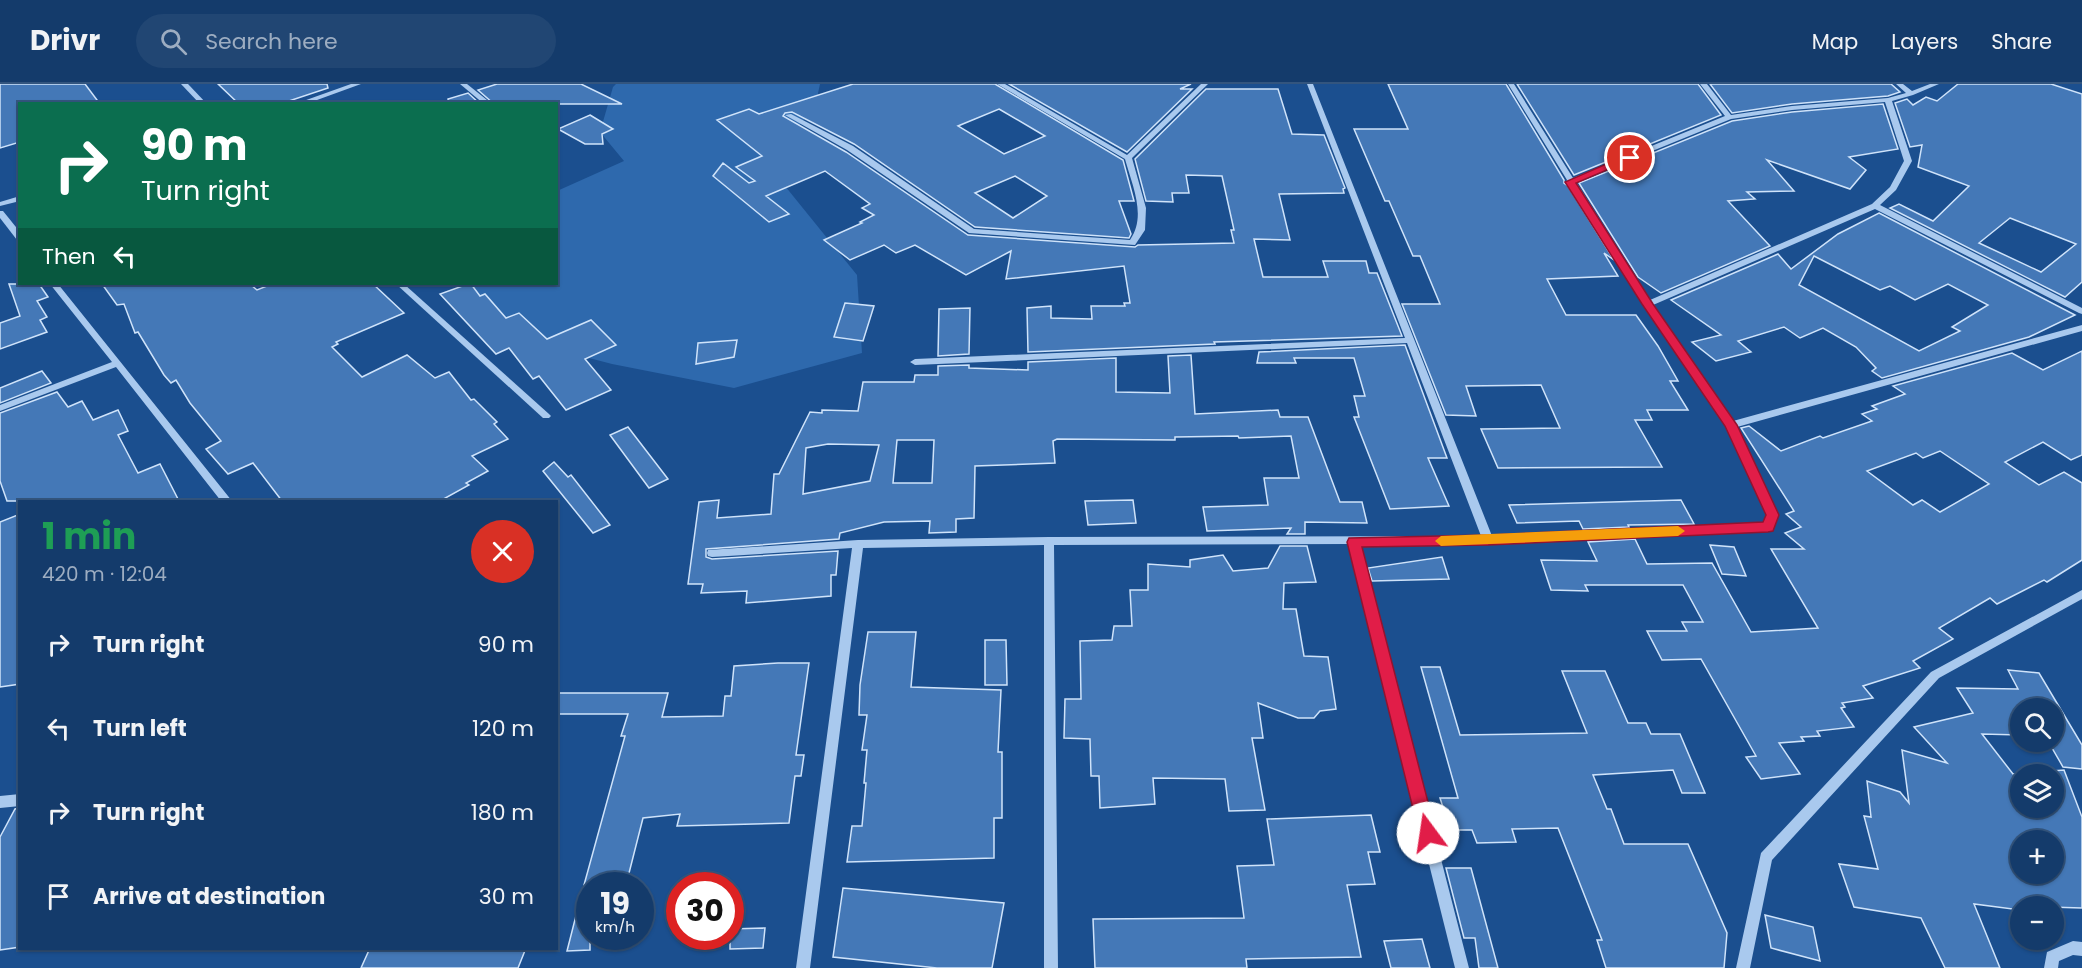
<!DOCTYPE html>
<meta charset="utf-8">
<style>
:root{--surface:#143b6b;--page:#214673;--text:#f1f3f6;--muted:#9dadc1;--line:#33557e}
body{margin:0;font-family:Poppins,sans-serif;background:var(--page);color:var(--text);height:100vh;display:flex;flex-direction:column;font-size:22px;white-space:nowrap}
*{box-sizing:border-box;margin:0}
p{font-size:20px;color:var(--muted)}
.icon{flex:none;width:33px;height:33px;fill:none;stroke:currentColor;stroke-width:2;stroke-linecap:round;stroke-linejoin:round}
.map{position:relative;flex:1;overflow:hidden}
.side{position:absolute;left:18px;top:416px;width:540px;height:450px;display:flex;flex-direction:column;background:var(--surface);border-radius:0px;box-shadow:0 2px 4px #0004,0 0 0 2px var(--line)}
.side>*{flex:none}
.hud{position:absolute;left:18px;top:18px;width:540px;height:183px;border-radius:0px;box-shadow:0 2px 4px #0004,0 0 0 2px var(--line);background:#0b6e4f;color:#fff;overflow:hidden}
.buttons{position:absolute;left:2010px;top:614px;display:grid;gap:12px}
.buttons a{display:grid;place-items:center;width:54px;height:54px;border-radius:50%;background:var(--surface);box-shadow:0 2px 4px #0004,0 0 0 2px var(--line);font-size:30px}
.speed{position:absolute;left:576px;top:788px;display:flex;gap:12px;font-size:30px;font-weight:700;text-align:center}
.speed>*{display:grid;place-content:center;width:78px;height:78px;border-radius:50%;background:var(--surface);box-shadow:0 2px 4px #0004,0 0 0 2px var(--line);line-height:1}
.speed small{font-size:15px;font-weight:400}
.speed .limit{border:9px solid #d22;background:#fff;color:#111}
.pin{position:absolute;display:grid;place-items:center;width:51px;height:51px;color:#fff;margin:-26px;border:3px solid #fff;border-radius:50%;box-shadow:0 2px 6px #0007}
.me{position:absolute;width:66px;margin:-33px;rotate:346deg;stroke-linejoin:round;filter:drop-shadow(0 0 4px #0008)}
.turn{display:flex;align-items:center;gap:21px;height:126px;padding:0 24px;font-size:27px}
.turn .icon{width:78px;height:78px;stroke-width:2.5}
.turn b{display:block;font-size:42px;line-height:51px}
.then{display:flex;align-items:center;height:57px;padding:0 24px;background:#0003;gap:12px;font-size:22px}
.round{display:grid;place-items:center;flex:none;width:63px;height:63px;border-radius:32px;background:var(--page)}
.headline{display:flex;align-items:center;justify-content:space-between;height:102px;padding:0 24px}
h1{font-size:36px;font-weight:700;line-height:45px;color:#1e9e55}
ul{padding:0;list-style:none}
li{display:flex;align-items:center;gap:18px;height:84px;padding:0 24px}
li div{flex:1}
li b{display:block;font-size:22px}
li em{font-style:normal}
header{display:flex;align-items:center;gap:36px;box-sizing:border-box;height:84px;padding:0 30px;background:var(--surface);border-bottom:2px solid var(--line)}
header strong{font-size:28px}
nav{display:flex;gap:33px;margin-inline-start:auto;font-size:21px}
.search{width:420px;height:54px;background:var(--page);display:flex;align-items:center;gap:15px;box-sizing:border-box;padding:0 21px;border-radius:33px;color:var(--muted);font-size:22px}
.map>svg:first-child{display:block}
.green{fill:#2e69ad}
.building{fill:#4478b7;stroke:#cfe3fa;stroke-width:1.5;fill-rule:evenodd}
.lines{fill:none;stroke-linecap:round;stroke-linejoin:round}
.minor{fill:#a9c9ee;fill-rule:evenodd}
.route{fill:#e11d48;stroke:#92132f;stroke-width:1.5}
.slow{fill:#f59e0b}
</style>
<header>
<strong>Drivr</strong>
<div class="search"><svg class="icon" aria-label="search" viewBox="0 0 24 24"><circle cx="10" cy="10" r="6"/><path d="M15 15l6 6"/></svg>Search here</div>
<nav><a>Map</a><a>Layers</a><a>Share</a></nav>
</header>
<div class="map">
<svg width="2082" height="884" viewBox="0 0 2082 884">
<rect width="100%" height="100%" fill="#1b4f8f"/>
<polygon class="green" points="616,0 820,0 815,23 757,90 785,102 857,191 862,269 734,304 612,280 474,244 470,200 556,200 557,107 624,77 600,48 613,3"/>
<g class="building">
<polygon points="0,0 85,0 100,20 20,20 20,58 0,64"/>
<polygon points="218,0 327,0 328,4 280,20 239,20"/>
<polygon points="497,0 581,0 622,20 494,20 478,6"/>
<path d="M 853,0 L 995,0 L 1123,76 L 1134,117 L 1119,117 L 1131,150 L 1129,154 L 975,143 L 854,60 L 792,28 L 785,29 L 783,32 L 846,68 L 968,151 L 1135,163 L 1138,161 L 1234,159 L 1231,146 L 1234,146 L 1222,92 L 1186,91 L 1189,109 L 1172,109 L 1173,118 L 1146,117 L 1135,75 L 1206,5 L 1278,5 L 1292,50 L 1324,51 L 1345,104 L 1343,105 L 1344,109 L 1279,110 L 1290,156 L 1254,155 L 1263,193 L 1328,193 L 1323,177 L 1366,177 L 1369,189 L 1377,189 L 1402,252 L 1214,258 L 1215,260 L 1028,268 L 1027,224 L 1051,222 L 1051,234 L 1092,235 L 1091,222 L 1125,222 L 1124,219 L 1130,219 L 1124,182 L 1006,195 L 1011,167 L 966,191 L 915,161 L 896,169 L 884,161 L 850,176 L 824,156 L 862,139 L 860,138 L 874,131 L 862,124 L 870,120 L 825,87 L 766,112 L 789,130 L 769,138 L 713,92 L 723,79 L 749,99 L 755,97 L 736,83 L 762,72 L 717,36 L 749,25 L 759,30 ZM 999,25 L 1045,52 L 1004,70 L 958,42 ZM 1015,92 L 1047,112 L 1013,134 L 975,109 Z"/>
<polygon points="1009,0 1191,0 1180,5 1192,5 1127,68"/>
<polygon points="1388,0 1506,0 1564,96 1564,99 1568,102 1614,176 1604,169 1618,192 1547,195 1566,231 1636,231 1658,262 1678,297 1670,297 1688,326 1647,326 1652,336 1635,336 1662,383 1498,384 1481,345 1560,344 1541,301 1466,302 1476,332 1446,331 1402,220 1440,220 1420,172 1413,172 1389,117 1385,117 1354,45 1408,45"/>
<polygon points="1517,0 1698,0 1721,31 1574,91"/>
<polygon points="1710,0 1891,0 1900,8 1888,12 1792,20 1732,29"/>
<path d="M 1958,0 L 2051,0 L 2082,10 L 2082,198 L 2065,213 L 1890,124 L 1899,120 L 1933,137 L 1969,102 L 1918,83 L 1922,61 L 1910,63 L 1895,19 L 1907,15 L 1913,21 L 1926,13 L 1937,17 ZM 2010,134 L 2076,160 L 2041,188 L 1979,159 Z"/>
<polygon points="468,9 480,20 449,20 448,15"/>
<polygon points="1883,20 1898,65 1849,73 1866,86 1850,105 1767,76 1794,107 1747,108 1755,115 1728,117 1770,162 1661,209 1638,193 1579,99 1732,37 1792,28"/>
<polygon points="590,31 613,45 602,50 603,60 585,60 558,45"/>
<path d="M 1879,129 L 2075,231 L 2029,253 L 1882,294 L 1872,287 L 1876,284 L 1856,263 L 1823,244 L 1800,254 L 1784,243 L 1738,257 L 1751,268 L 1716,277 L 1692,258 L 1721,251 L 1671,216 L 1778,170 L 1791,185 L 1838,150 ZM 1814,172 L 1880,206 L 1890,202 L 1915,216 L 1948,200 L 1988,221 L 1952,243 L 1960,247 L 1919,267 L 1799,201 Z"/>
<polygon points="9,200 39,200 48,213 37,217 47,233 40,236 47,248 0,265 0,239 20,232"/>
<polygon points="102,200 250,200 257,206 272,200 373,200 404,229 336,258 338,260 332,263 362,293 407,271 435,294 449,288 471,316 474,315 497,338 494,340 508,355 472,372 488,387 466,399 469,401 440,417 282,417 253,379 228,390 206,365 221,357 190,319 176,296 171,299 164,291 138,248 135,249 124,220 117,221"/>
<polygon points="468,200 471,200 480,212 485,210 506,234 519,229 547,255 591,236 616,261 585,275 611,306 566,326 539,292 533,295 509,264 496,270 440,210"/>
<polygon points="845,219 874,222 863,257 834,253"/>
<polygon points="970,224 969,270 938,272 939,225"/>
<polygon points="737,256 734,273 696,280 698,259"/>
<polygon points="1405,261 1447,374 1428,374 1449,422 1390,425 1354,333 1359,333 1354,312 1365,312 1354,274 1294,274 1296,279 1257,279 1259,268"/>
<path d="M 2082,267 L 2082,371 L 2071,376 L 2043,358 L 2005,378 L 2039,401 L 2064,388 L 2082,399 L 2082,476 L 2047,498 L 2044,496 L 1997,520 L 1990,514 L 1939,544 L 1953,555 L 1913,577 L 1920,584 L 1863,602 L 1873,614 L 1842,619 L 1845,623 L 1841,624 L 1854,643 L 1817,647 L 1820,652 L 1801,653 L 1804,657 L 1779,659 L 1800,690 L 1761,695 L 1746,673 L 1756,672 L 1701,575 L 1662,576 L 1647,547 L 1687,547 L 1682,538 L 1703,538 L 1683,501 L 1585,501 L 1588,507 L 1551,506 L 1541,476 L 1597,477 L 1588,458 L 1635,455 L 1647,480 L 1712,479 L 1751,548 L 1818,544 L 1771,465 L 1804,465 L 1785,449 L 1801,443 L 1786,430 L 1794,427 L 1741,344 L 1749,342 L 1781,367 L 1820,352 L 1823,354 L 1872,337 L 1862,330 L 1877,325 L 1872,322 L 1905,310 L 1893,302 L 2012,269 L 2043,286 ZM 1940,367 L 1989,400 L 1940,428 L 1922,416 L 1913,421 L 1867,387 L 1916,369 L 1923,374 Z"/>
<path d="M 1191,271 L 1195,330 L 1278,326 L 1280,333 L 1308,333 L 1340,418 L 1362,418 L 1367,439 L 1305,438 L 1305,450 L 1287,450 L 1291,444 L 1207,447 L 1203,423 L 1268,421 L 1264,394 L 1299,394 L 1291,352 L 1239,354 L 1238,352 L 1175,353 L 1175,356 L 1057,355 L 1053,357 L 1055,379 L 975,382 L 974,434 L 956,435 L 956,448 L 929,449 L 930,437 L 884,438 L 840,449 L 839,455 L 706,465 L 706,473 L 712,475 L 838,467 L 836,491 L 831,491 L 831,512 L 746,519 L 747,507 L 701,509 L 703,500 L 688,500 L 699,418 L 719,416 L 717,434 L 771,430 L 774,390 L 779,390 L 810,328 L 822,329 L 822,326 L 858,327 L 863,298 L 914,298 L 915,291 L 938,291 L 938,282 L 969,281 L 969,284 L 1028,286 L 1028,278 L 1116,274 L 1116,308 L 1170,309 L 1168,272 ZM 897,356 L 934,356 L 932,399 L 893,399 ZM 828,360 L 879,361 L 870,397 L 803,410 L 806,364 Z"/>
<polygon points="42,287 51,299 0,319 0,304"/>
<polygon points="57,308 68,323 82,317 93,336 118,326 128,347 118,351 138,389 160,380 179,417 7,417 0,397 0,329"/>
<polygon points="628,343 668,395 649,404 610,351"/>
<polygon points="554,378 568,393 571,391 610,441 593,449 543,387"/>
<polygon points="1133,416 1136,439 1088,441 1085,417"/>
<polygon points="1681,416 1694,440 1628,441 1629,443 1583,445 1579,437 1517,439 1509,421"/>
<polygon points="20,430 20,600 0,603 0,438"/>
<polygon points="1710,461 1734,463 1746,492 1722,490"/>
<polygon points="1280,462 1307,462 1316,498 1284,499 1283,525 1296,525 1304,572 1328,573 1336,625 1320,627 1314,634 1298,634 1258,619 1263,654 1252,654 1265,726 1229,727 1225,695 1153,694 1155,720 1100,724 1099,692 1091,692 1090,655 1064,654 1065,615 1081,615 1080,557 1112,556 1114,542 1132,542 1130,506 1148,506 1148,480 1190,483 1190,476 1223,471 1233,487 1268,484"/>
<polygon points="1442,473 1449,495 1372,497 1368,484"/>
<polygon points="868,548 916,548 911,603 1001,606 998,668 1002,668 1002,734 994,734 994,774 847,778 852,742 862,742 866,699 864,699 867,666 862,666 867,631 859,631 860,601"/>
<polygon points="985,556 1006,556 1007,601 985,601"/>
<polygon points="778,579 809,579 796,671 804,671 801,692 795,692 789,739 677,742 680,730 643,734 626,801 584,801 625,652 621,652 628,630 556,630 556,609 668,609 662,633 723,632 725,612 731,612 734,582"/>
<polygon points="1421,583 1440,583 1460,651 1587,649 1562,587 1605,587 1628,639 1646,639 1651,650 1680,650 1705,709 1682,709 1673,686 1593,691 1607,725 1611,725 1624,760 1688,760 1727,849 1724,884 1606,884 1597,856 1602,856 1558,744 1512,745 1516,758 1477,759 1472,746 1450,746 1440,714 1458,714"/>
<path d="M 2008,586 L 2039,589 L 2082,661 L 2082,685 L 2063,683 L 2048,657 L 2054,657 L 2054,624 L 2020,624 L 2020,651 L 1982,650 L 2013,690 L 2064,686 L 2082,733 L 2082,824 L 2020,822 L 2020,826 L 1974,820 L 2000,884 L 1945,884 L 1921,834 L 1854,823 L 1839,780 L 1878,785 L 1864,732 L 1871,733 L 1867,697 L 1900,708 L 1909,719 L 1902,666 L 1947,679 L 1914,643 L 1973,629 L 1957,604 L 2018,605 ZM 2020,690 L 2054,690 L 2054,723 L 2020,723 ZM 2020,756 L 2054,756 L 2054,789 L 2020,789 Z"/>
<polygon points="20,724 20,863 0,866 0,753 15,725"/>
<polygon points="1371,731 1380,768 1368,768 1375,800 1347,801 1361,873 1246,875 1247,884 1095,884 1093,835 1244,834 1237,782 1274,781 1267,735"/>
<polygon points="1446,784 1471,784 1498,884 1479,884 1475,854 1464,854"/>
<polygon points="583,804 590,805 590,866 567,867"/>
<polygon points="843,804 1004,819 992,884 937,884 833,873"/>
<polygon points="1765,831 1813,843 1820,877 1771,864"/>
<polygon points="765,844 763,864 730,865 730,845"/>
<polygon points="1422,855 1430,884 1391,884 1384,857"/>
<polygon points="370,864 526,864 518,884 361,884"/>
</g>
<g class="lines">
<g class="minor">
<polygon points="181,0 188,0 207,20 200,20"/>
<polygon points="351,0 361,0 306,20 295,20"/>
<polygon points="460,0 467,0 492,20 484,20"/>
<path d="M 997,0 L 1005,0 L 1127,71 L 1201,0 L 1208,0 L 1132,74 L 1146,124 L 1145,146 L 1135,161 L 969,149 L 847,66 L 785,31 L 791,30 L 853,62 L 974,145 L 1130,156 C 1147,132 1132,101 1125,75 Z"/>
<path d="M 1307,0 L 1313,0 L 1492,452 L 1764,439 L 1767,431 L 1726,342 L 1644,220 L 1570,100 L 1566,98 L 1567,96 L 1508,0 L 1514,0 L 1573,94 L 1725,32 L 1700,0 L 1707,0 L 1731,31 L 1792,22 L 1888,14 L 1906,9 L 1896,0 L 1903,0 L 1912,7 L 1930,0 L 1939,0 L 1913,11 L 1892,17 L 1912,77 L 1896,106 L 1880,121 L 2082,224 L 2082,230 L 2079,229 L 1875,125 L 1653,221 L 1733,337 L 2082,241 L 2082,247 L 1737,343 L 1777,431 L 1772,446 L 1768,447 L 1488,460 L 1360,460 L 1469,884 L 1455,884 L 1349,460 L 1054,461 L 1058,884 L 1044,884 L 1044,461 L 863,464 L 810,884 L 796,884 L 852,464 L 712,473 L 708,472 L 707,469 L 708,466 L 858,456 L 1049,453 L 1481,452 L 1407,259 L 915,281 L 910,278 L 915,275 L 1405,254 ZM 1885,18 L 1904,77 L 1890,103 L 1872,120 L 1650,216 L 1576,98 L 1731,35 L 1792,26 Z"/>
<polygon points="20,112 20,117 0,122 0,118"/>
<polygon points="0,127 3,127 20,148 20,156 17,156 0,134"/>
<polygon points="50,200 58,200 232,417 221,417 116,283 0,327 0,321 112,278"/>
<polygon points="396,200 404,200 549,330 551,332 549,334 543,334"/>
<polygon points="2082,506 2082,515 1939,594 1772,776 1750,884 1736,884 1761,769 1931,588"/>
<polygon points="20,710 20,722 0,724 0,712"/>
<polygon points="2073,857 2082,858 2082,872 2073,871 2059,877 2058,884 2044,884 2047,868"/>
</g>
</g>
<polygon class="route" points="1627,71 1635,74 1576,99 1653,220 1737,341 1779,431 1773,447 1768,448 1488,461 1362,463 1436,749 1434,755 1428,757 1422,755 1419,749 1347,458 1349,454 1488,451 1763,438 1766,431 1725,342 1642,220 1565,98"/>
<polygon class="slow" points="1678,442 1685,447 1678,452 1441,462 1435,457 1441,452"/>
</svg>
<div class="buttons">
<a><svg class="icon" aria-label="search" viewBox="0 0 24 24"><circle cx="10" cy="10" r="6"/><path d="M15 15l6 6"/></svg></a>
<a><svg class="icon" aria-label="layers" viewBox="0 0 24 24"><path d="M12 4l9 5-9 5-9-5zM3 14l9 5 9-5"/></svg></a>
<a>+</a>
<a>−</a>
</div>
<div class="speed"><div>19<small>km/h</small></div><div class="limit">30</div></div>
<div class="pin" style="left:1630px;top:74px;background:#d93025"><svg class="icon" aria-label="arrive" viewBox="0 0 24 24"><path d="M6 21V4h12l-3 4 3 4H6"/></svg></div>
<svg class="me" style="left:1428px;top:749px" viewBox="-20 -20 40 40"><circle r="19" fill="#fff"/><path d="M0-13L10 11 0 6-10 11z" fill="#e11d48"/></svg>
<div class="hud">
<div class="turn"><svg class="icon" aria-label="right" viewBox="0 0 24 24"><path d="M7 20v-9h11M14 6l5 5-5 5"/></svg><div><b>90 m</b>Turn right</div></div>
<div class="then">Then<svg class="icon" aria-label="left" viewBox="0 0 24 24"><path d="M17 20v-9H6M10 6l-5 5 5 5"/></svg></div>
</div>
<section class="side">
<div class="headline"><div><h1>1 min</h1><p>420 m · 12:04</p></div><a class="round" style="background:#d93025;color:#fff"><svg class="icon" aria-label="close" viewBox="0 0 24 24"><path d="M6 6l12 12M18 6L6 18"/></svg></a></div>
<ul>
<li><svg class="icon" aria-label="right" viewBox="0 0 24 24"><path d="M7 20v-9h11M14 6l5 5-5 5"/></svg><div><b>Turn right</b></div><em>90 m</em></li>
<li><svg class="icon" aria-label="left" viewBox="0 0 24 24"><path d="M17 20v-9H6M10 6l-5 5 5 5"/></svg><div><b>Turn left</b></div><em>120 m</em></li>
<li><svg class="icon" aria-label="right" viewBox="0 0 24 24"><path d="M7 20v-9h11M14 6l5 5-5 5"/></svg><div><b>Turn right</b></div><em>180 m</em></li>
<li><svg class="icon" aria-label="arrive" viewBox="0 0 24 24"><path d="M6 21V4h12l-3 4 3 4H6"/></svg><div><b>Arrive at destination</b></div><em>30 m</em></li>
</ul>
</section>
</div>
